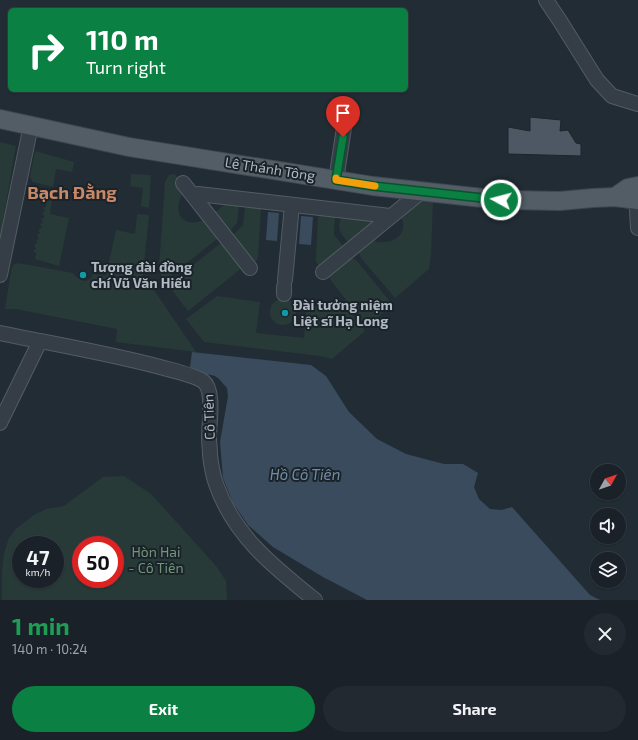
<!DOCTYPE html>
<meta charset="utf-8">
<style>
:root{--surface:#1a2128;--page:#232930;--text:#f1f3f6;--muted:#9fa3a8;--line:#383e45;--accent:#0b8043}
body{margin:0;font-family:"Exo 2",sans-serif;background:var(--page);color:var(--text);height:100vh;display:flex;flex-direction:column;font-size:15px;white-space:nowrap}
*{box-sizing:border-box;margin:0}
p{font-size:13px;color:var(--muted)}
.icon{flex:none;width:22px;height:22px;fill:none;stroke:currentColor;stroke-width:2;stroke-linecap:round;stroke-linejoin:round}
.map{position:relative;height:600px;overflow:hidden}
.details{display:flex;flex-direction:column;background:var(--surface);flex:1}
.details>*{flex:none}
.hud{position:absolute;left:8px;top:8px;width:400px;height:84px;border-radius:6px;box-shadow:0 1px 3px #0004,0 0 0 1px var(--line);background:#0b8043;color:#fff;overflow:hidden}
.needle{width:26px;rotate:50deg}
.buttons{position:absolute;left:590px;top:464px;display:grid;gap:8px}
.buttons a{display:grid;place-items:center;width:36px;height:36px;border-radius:50%;background:var(--surface);box-shadow:0 1px 3px #0004,0 0 0 1px var(--line);font-size:20px}
.speed{position:absolute;left:12px;top:536px;display:flex;gap:8px;font-size:20px;font-weight:700;text-align:center}
.speed>*{display:grid;place-content:center;width:52px;height:52px;border-radius:50%;background:var(--surface);box-shadow:0 1px 3px #0004,0 0 0 1px var(--line);line-height:1}
.speed small{font-size:10px;font-weight:400}
.speed .limit{border:6px solid #d22;background:#fff;color:#111}
.pin{position:absolute;display:grid;place-items:center;width:34px;height:34px;color:#fff;margin:-41px -17px;border-radius:50% 50% 50% 0;rotate:-45deg;box-shadow:0 0 4px #0007}
.pin .icon{rotate:45deg}
.me{position:absolute;width:44px;margin:-22px;rotate:277deg;stroke-linejoin:round;filter:drop-shadow(0 0 3px #0008)}
.turn{display:flex;align-items:center;gap:14px;height:84px;padding:0 12px;font-size:18px}
.turn .icon{width:52px;height:52px;stroke-width:2.5}
.turn b{display:block;font-size:28px;line-height:34px}
.round{display:grid;place-items:center;flex:none;width:42px;height:42px;border-radius:21px;background:var(--page)}
.head{display:flex;align-items:center;justify-content:space-between;height:68px;padding:0 12px}
h1{font-size:24px;font-weight:700;line-height:30px;color:#1e9e55}
.primary-button{display:flex;gap:8px;margin-top:auto;padding:8px 12px}
.primary-button a{flex:1;height:46px;border-radius:24px;background:var(--accent);color:#fff;font-size:16px;font-weight:700;line-height:46px;text-align:center}
.primary-button a+a{background:var(--page);color:var(--text)}
.map>svg:first-child{display:block}
.green{fill:#273a38;fill-rule:evenodd}
.water{fill:#394b5d}
.building{fill:#4d5864;stroke:#1d252c}
.lines{fill:none;stroke-linecap:round;stroke-linejoin:round}
.minor-casing{stroke:#535c63;stroke-width:16}
.major-casing{stroke:#3f474f;stroke-width:20}
.minor{stroke:#353e46;stroke-width:14}
.major{stroke:#535d66;stroke-width:18}
.route-casing{stroke:#07532c;stroke-width:10}
.route{stroke:#0b8043;stroke-width:7}
.slow{stroke:#f59e0b;stroke-width:7}
.culture-dot{fill:#0f9aa8;stroke:#1b232a;stroke-width:1.5}
.labels{text-anchor:middle;stroke-width:4;stroke-linejoin:round;paint-order:stroke}
.street-label{font-size:14px;fill:#b0b9c2;stroke:#1b232a}
.poi-label{font-size:14px;font-weight:bold;fill:#b0b9c2;stroke:#1b232a;text-anchor:start}
.park-label{font-size:14px;fill:#719676;stroke:#1b232a}
.water-label{font-size:15px;font-style:italic;fill:#738ca3;stroke:#1b232a}
.district-label{font-size:18px;font-weight:bold;fill:#c88765;stroke:#1b232a}
</style>
<div class="map">
<svg width="638" height="600" viewBox="0 0 638 600">
<rect width="100%" height="100%" fill="#222c35"/>
<g class="green">
<polygon points="0,142 16,146 0,237"/>
<polygon points="35,151 74,162 72,172 56,169 53,187 33,182 30,177"/>
<polygon points="131,174 151,175 149,208 141,206 143,188 130,186"/>
<path d="M 174,174 L 178,178 L 184,193 C 177,200 175,216 186,221 C 192,224 199,222 205,220 L 219,236 L 217,239 L 164,281 L 160,273 L 159,268 L 165,182 L 169,175 Z"/>
<polygon points="49,191 53,192 50,214 69,218 59,266 35,259 36,253 33,251 36,249 34,245 37,243 36,241 39,239 37,235 40,233 38,230 42,228 40,224 43,223 41,219 45,217 42,213 45,211 43,208 47,206 44,202 48,200 46,196 49,196"/>
<path d="M 433,199 L 431,254 L 429,269 L 395,298 L 361,258 L 358,250 L 373,238 L 376,242 C 395,244 410,234 400,214 L 416,200 Z"/>
<polygon points="232,204 239,206 237,223 230,231 213,214 224,205"/>
<polygon points="248,206 261,208 258,257 256,261 253,262 233,235 243,225 245,208"/>
<path d="M 137,214 L 149,215 L 142,285 L 110,278 L 108,282 L 127,288 L 154,290 L 196,352 L 116,342 L 117,329 L 16,309 L 5,309 L 11,271 L 13,265 L 18,263 L 73,273 C 78,280 88,286 93,274 L 106,276 L 116,230 L 135,234 Z"/>
<polygon points="324,214 332,215 335,217 334,235 344,247 321,268 316,262 316,257 318,217"/>
<path d="M 345,217 L 370,221 L 372,222 L 372,226 L 349,243 C 342,235 336,229 341,218 Z"/>
<polygon points="221,243 225,244 243,267 188,311 168,285"/>
<polygon points="350,257 356,260 392,304 367,327 330,279 329,276"/>
<polygon points="217,296 260,302 256,333 304,338 307,305 348,309 365,331 332,359 320,356 204,342 186,319"/>
<circle cx="283" cy="312" r="13"/>
<path d="M 124,476 L 151,494 L 217,567 L 226,581 L 227,600 L 2,600 L 2,572 L 4,553 L 9,538 L 16,529 L 34,515 L 46,509 L 64,506 L 103,477 ZM 21,545 L 55,545 L 55,579 L 21,579 ZM 81,545 L 115,545 L 115,579 L 81,579 Z"/>
</g>
<g class="water">
<polygon points="268,212 279,213 277,241 266,240"/>
<polygon points="301,216 313,217 311,245 299,244"/>
<polygon points="192,352 311,365 326,376 349,412 377,439 406,454 444,464 463,464 478,473 474,487 479,499 490,509 502,510 512,507 590,595 600,600 367,600 323,577 273,547 248,525 233,503 223,478 220,442 228,396 227,388 219,379 215,376 202,373 190,367"/>
</g>
<polygon class="building" points="530,117 561,120 560,131 568,130 576,143 581,144 581,156 508,154 508,127 530,131"/>
<g class="lines">
<defs>
<g id="minor">
<polyline points="546,0 560,21 597,80 612,96 638,104"/>
<polyline points="336,180 347,108"/>
<polyline points="183,183 250,268"/>
<polyline points="636,191 638,228"/>
<polyline points="193,195 198,194 390,216"/>
<polyline points="323,272 422,191"/>
<polyline points="0,275 31,125"/>
<polyline points="285,280 292,205"/>
<polyline points="284,287 284,294"/>
<path d="M 0,333 C 53,344 107,353 160,367 C 171,370 194,375 203,381 C 215,390 209,423 209,437 C 209,443 210,449 210,455 C 211,464 213,475 216,484 C 234,536 274,567 315,600"/>
<polyline points="0,423 40,341"/>
</g>
<g id="major">
<polyline points="0,119 129,147 373,186 501,200 560,201 593,198 615,197 638,200"/>
<polyline points="615,197 628,188 638,186"/>
</g>
</defs>
<use href="#minor" class="minor-casing"/>
<use href="#major" class="major-casing"/>
<use href="#minor" class="minor"/>
<use href="#major" class="major"/>
</g>
<g class="lines">
<defs>
<polyline id="route" points="343,137 336,180 373,186 501,200"/>
</defs>
<use href="#route" class="route-casing"/>
<use href="#route" class="route"/>
<polyline class="slow" points="336,178 336,180 375,186"/>
</g>
<g class="culture-dot">
<circle cx="83" cy="275" r="4"/>
<circle cx="285" cy="313" r="4"/>
</g>
<g class="labels">
<g class="street-label">
<text transform="translate(270 169) rotate(9)" y="5">Lê Thánh Tông</text>
<text transform="translate(209 417) rotate(-92)" y="5">Cô Tiên</text>
</g>
<g class="poi-label">
<text x="91" y="272">Tượng đài đồng<tspan x="91" dy="16">chí Vũ Văn Hiếu</tspan></text>
<text x="293" y="310">Đài tưởng niệm<tspan x="293" dy="16">Liệt sĩ Hạ Long</tspan></text>
</g>
<g class="park-label">
<text x="156" y="557">Hòn Hai<tspan x="156" dy="16">- Cô Tiên</tspan></text>
</g>
<g class="water-label">
<text x="305" y="480">Hồ Cô Tiên</text>
</g>
<g class="district-label">
<text x="72" y="199">Bạch Đằng</text>
</g>
</g>
</svg>
<div class="buttons">
<a><svg class="needle" viewBox="-14 -14 28 28"><path d="M0-13l5 13h-10z" fill="#e53935"/><path d="M0 13l5-13h-10z" fill="#9fa3a8"/></svg></a>
<a><svg class="icon" aria-label="sound" viewBox="0 0 24 24"><path d="M4 9h4l5-4v14l-5-4H4zM17 9q2 3 0 6"/></svg></a>
<a><svg class="icon" aria-label="layers" viewBox="0 0 24 24"><path d="M12 4l9 5-9 5-9-5zM3 14l9 5 9-5"/></svg></a>
</div>
<div class="speed"><div>47<small>km/h</small></div><div class="limit">50</div></div>
<div class="pin" style="left:343px;top:137px;background:#d93025"><svg class="icon" aria-label="arrive" viewBox="0 0 24 24"><path d="M6 21V4h12l-3 4 3 4H6"/></svg></div>
<svg class="me" style="left:501px;top:200px" viewBox="-20 -20 40 40"><circle r="17" fill="#0b8043" stroke="#fff" stroke-width="3"/><path d="M0-11L8 9 0 5-8 9z" fill="#fff"/></svg>
<div class="hud">
<div class="turn"><svg class="icon" aria-label="right" viewBox="0 0 24 24"><path d="M7 20v-9h11M14 6l5 5-5 5"/></svg><div><b>110 m</b>Turn right</div></div>
</div>
</div>
<section class="details">
<div class="head"><div><h1>1 min</h1><p>140 m · 10:24</p></div><a class="round"><svg class="icon" aria-label="close" viewBox="0 0 24 24"><path d="M6 6l12 12M18 6L6 18"/></svg></a></div>
<div class="primary-button"><a>Exit</a><a>Share</a></div>
</section>
